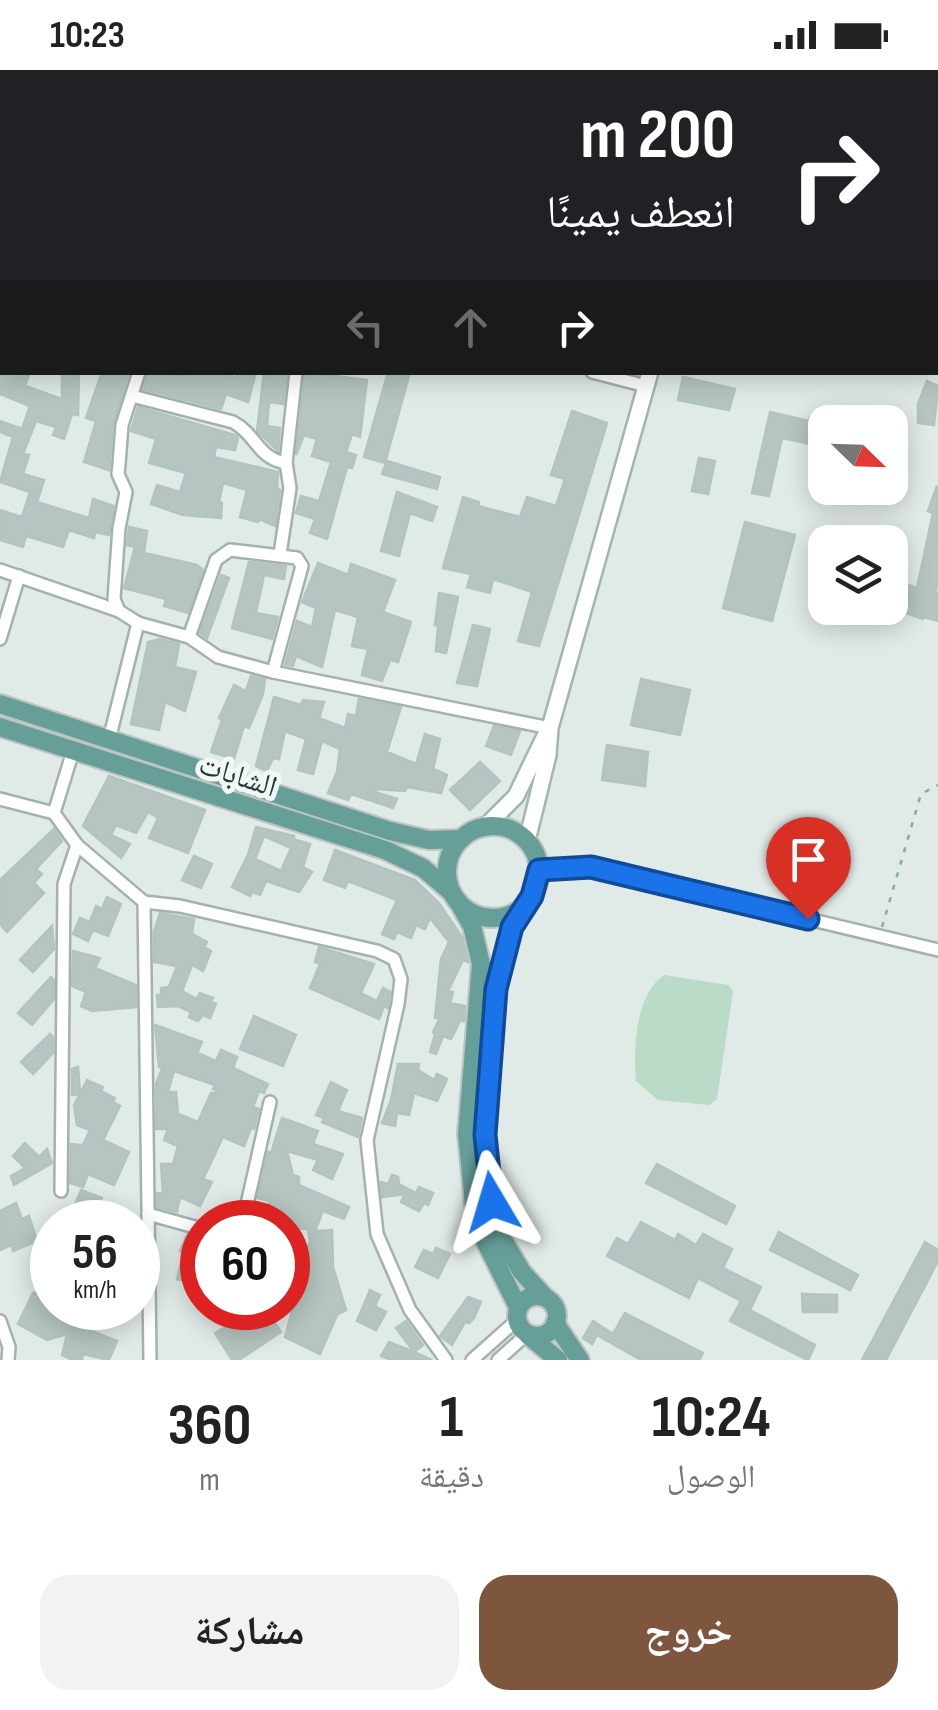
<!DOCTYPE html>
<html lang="ar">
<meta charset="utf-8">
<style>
:root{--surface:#fff;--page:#f2f2f2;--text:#222;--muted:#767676;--accent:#7d563d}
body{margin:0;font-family:"Sofia Sans Condensed","Noto Naskh Arabic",sans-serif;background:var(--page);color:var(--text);direction:rtl;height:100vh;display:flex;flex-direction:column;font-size:38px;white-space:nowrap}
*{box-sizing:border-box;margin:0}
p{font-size:32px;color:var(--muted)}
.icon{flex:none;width:55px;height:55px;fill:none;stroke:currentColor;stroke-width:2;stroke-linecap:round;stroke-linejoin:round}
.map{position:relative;height:1290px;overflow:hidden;direction:ltr}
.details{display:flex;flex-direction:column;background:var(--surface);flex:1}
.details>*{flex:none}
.guide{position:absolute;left:0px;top:0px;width:940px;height:305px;box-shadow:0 5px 25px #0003;direction:rtl;background:#202124;color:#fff;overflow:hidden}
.needle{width:65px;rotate:113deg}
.fabs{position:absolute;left:808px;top:335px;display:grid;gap:20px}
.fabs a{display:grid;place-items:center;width:100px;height:100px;border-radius:20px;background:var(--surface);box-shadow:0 5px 25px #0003;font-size:50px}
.speed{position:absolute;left:30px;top:1130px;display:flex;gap:20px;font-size:50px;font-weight:700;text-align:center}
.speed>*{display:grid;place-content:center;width:130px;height:130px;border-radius:50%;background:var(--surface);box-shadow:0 5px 25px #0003;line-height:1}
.speed small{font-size:25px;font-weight:400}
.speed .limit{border:15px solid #d22;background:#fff;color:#111}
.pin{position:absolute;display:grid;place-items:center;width:85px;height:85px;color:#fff;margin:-102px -42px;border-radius:50% 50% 50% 0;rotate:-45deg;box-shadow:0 0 10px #0007}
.pin .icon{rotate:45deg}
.me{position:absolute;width:110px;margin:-55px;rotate:353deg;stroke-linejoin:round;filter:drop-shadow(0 0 8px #0008)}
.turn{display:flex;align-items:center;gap:35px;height:210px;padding:0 40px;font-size:45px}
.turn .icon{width:130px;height:130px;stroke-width:2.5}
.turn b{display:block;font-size:70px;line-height:85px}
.lanes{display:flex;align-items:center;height:95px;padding:0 40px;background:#0003;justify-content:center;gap:50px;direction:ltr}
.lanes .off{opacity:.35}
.eta{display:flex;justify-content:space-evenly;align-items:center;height:170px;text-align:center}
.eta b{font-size:60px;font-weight:700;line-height:70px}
.button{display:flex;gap:20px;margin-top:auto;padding:20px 40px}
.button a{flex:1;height:115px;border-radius:30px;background:var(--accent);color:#fff;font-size:40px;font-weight:700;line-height:115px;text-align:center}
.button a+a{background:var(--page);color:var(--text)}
.status{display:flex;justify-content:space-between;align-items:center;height:70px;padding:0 50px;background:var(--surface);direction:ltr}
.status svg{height:28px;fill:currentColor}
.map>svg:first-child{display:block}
.green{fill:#badbc8}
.building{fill:#b6c5c1;stroke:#b3c4bf;stroke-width:2.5;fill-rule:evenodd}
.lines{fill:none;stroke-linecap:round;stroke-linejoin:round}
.street-casing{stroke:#a3b2af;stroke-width:16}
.secondary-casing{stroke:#a0b6b1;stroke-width:20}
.primary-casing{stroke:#bdc4c3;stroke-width:22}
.path{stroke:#82ada6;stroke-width:2.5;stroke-dasharray:5 8;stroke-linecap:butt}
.street{stroke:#fff;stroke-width:11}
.secondary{stroke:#fff;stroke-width:15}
.primary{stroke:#669e98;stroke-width:18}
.route-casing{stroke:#114b97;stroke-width:25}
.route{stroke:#1a73e8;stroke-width:18}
.labels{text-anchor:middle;stroke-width:10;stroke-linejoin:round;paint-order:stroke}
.street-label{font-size:30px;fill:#223a37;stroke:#f0f7f5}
</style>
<div class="status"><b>10:23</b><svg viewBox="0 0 49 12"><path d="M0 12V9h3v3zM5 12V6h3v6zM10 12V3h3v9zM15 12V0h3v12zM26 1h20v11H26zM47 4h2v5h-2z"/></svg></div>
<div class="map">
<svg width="938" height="1290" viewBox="0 0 938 1290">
<rect width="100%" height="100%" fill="#e0eae7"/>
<path class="green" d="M 664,905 L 729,915 L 733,922 L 717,1029 L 709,1035 L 658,1030 L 636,1011 C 633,980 635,925 664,905 Z"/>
<g class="building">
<polygon points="0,302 30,302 25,316 62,329 62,302 79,302 78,345 72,344 64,369 53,365 56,357 36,351 23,384 29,385 23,404 44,410 37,432 89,448 93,429 114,436 109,465 95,462 94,468 69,460 63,477 26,466 23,477 0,470 0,440 22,447 30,422 0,412 13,367 0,362 0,351 22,359 30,336 0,324"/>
<polygon points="102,302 129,302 113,354 109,400 84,392 96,351 86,348"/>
<polygon points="148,302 185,305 186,302 224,302 236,308 238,302 256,302 248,332 226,324 221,339 143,319"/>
<polygon points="264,302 287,302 283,334 269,332 267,356 280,358 278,381 257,361"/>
<polygon points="305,302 367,310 360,367 352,364 346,382 356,385 352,398 347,397 327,469 310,463 315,449 296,443 301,426 319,431 331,392 312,386 317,369 304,365 296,385"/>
<polygon points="388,302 410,302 385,393 364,387"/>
<polygon points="683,307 735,319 729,340 678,330"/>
<polygon points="927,311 938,316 934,355 918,353 918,334"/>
<polygon points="138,337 235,365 238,368 235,380 216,377 214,387 278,402 277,418 280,420 275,456 259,449 258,452 240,447 247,420 223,413 219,432 222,433 221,448 183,445 151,434 157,415 180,422 186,403 149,393 156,369 131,361"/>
<polygon points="572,341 607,353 539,576 518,571 532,522 493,509 490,523 467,517 471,504 443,498 463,427 479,432 478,436 520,447 527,427 556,436 565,409 551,405"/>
<polygon points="770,342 809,351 810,347 825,350 825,377 782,368 769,426 752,423"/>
<polygon points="699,388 715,391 708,424 692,421"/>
<polygon points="387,391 440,407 437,419 382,404"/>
<polygon points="937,416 938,512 935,523 938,523 938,551 924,547 923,549 894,539 903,513 917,518 933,443 928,441"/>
<polygon points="397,422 437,437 432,451 410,443 399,486 381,481"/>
<polygon points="745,452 795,465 772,551 723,538"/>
<polygon points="129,457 147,461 144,483 197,495 203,500 188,543 164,536 166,529 124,518 135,477 127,475"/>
<polygon points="249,492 286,496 284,509 264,505 256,543 278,547 272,569 232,558"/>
<polygon points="318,493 348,505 351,494 395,510 383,542 411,552 398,592 390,590 382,611 362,605 368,579 352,576 358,547 335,540 322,597 296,586 293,596 285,595 297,551 312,557 316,538 302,532"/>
<polygon points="221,505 229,508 207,568 200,563"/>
<polygon points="439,523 458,527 446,583 436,581 438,555 435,555"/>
<polygon points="473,555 490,559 477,616 457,613"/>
<polygon points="160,569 179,574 175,597 196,602 185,641 165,632 159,660 131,654 148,572"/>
<polygon points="251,606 265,609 263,624 249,658 244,656 234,689 211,682 222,650 219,648 234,615 246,621"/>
<polygon points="641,609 690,620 680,665 631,655"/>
<polygon points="274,627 301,635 303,630 324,632 319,648 345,658 348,644 356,646 359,629 401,637 387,682 416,694 425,664 440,669 433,699 447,705 441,723 407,717 405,721 376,719 375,722 397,729 393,738 351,724 348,730 328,723 337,702 340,679 322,671 313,704 298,700 306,669 285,661 279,689 273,688 267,701 256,696"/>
<polygon points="494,656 520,661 511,685 486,676"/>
<polygon points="607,675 648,682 645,716 602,710"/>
<polygon points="480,692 500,711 470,740 450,720"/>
<polygon points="109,706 205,740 188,783 149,768 158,748 148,742 136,763 116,755 111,765 130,774 121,788 83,756"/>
<path d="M 256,757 L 294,766 L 293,769 L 310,774 L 303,797 L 312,802 L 299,822 L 266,811 L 260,825 L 252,822 L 250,826 L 232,817 L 248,785 ZM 264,766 L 291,778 L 281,801 L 255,789 Z"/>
<polygon points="54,759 62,771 36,799 42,804 34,813 44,823 7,862 0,854 0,810"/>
<polygon points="335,780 415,810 439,833 462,867 468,892 463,890 448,921 453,922 450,933 465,936 464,951 460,951 451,969 443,966 436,984 430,982 435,964 433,962 440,948 435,948 441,889 449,872 430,848 425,859 416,855 411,868 397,862 394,869 382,864 397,830 348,811 345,818 324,810"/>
<polygon points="194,786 212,794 201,818 182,810"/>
<polygon points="107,827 121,834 108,866 93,860 88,871 73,864 80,848 90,852 96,836 102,839"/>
<polygon points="160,843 194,849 192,864 207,872 204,877 211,881 203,901 192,895 182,921 197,929 200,923 213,928 211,932 216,934 210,948 203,945 198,951 189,947 191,942 178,936 158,937 157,925 161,925 161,918 169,917 177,896 154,892 154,862"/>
<polygon points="52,856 54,879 33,902 20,890"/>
<polygon points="319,877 374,894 361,923 377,931 383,918 390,922 388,938 384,936 379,949 310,918 320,894 315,892"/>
<polygon points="73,881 100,888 95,898 136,915 136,937 92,941 81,936 86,922 72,916"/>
<polygon points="51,907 54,910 54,929 32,955 18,943"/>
<polygon points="254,946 296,965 283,996 240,979"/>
<path d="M 155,955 L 202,972 L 197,983 L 216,991 L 221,980 L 237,987 L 233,998 L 268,1014 L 264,1023 L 259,1021 L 253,1037 L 259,1039 L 254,1059 L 251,1058 L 244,1076 L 223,1067 L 203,1109 L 212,1112 L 200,1136 L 180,1127 L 177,1142 L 157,1137 L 157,1123 L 163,1124 L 161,1094 L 173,1094 L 178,1076 L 164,1070 L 168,1059 L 156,1059 L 156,1014 L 163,996 L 159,997 ZM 174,1001 L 215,1015 L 213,1019 L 222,1023 L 211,1023 L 198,1052 L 178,1044 L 176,1022 L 168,1022 Z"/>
<polygon points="50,964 53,967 53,983 33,1004 21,992"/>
<polygon points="398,994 419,994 418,1000 434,1010 437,1004 447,1009 437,1031 414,1023 409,1045 397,1043 395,1056 382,1053 391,1030"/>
<polygon points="78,997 80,1024 87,1010 103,1017 101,1021 115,1028 113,1032 120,1036 103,1070 129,1082 114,1115 88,1104 83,1117 70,1113 71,1074 83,1075 90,1060 77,1055 74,1035 80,1024 72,1025 72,999"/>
<polygon points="331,1012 347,1020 338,1041 362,1048 358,1067 322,1052 324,1048 316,1045"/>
<polygon points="282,1048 318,1061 313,1074 343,1084 332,1109 313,1100 318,1090 287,1081 293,1105 299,1107 299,1115 349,1137 344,1149 323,1141 315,1161 332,1160 333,1197 346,1240 337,1245 320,1284 285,1267 295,1229 288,1229 288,1185 305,1184 310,1172 308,1159 288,1158 288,1152 269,1152 269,1131 258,1128 268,1082 271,1083"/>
<polygon points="25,1073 39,1087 47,1079 52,1093 14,1115 11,1106 25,1098 13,1086"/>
<polygon points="657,1094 735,1136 726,1154 646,1113"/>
<polygon points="392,1105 398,1107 399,1114 416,1123 419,1117 433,1123 428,1135 424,1133 419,1141 401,1132 405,1124 382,1127 381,1112 388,1114"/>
<polygon points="81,1120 102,1128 97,1141 121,1152 91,1152 75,1146 78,1139 74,1137"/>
<polygon points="16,1133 22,1149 29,1146 37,1171 13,1181 12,1175 0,1180 0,1141"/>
<polygon points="641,1152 675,1170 678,1164 696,1175 703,1164 732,1179 723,1198 761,1217 750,1240 815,1275 808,1290 730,1251 741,1231 698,1208 689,1228 607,1186 617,1168 628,1174"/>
<polygon points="779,1162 858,1205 850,1220 770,1180"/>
<polygon points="187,1165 202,1168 202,1215 177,1209 184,1182 180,1181"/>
<polygon points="925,1172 938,1180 938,1191 886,1290 862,1290"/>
<polygon points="436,1178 450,1184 438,1208 415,1197 424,1180 433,1184"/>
<polygon points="370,1220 380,1225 375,1236 386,1242 376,1260 357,1251"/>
<polygon points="41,1222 44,1226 52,1223 52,1238 81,1238 77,1253 71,1253 117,1271 109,1290 83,1284 82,1290 73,1290 62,1285 67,1264 47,1270 18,1254 33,1223"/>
<polygon points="802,1224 837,1225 837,1242 803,1242"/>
<polygon points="468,1227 481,1232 474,1248 469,1253 465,1252 452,1275 440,1266"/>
<polygon points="261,1238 265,1238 281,1262 239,1290 232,1290 215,1263"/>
<polygon points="625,1243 703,1283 699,1290 641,1290 597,1265 592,1274 583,1268 593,1251 613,1264"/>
<polygon points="406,1251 423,1275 414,1282 432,1290 392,1290 381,1286 389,1272 414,1282 396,1258"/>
</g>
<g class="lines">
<defs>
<g id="street">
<polyline points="0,195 2,194"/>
<polyline points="592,302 646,316"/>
<path d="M 132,326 L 233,352 C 257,365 257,388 286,393"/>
<polyline points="280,484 290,418 286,393 296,302"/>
<polyline points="0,500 119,541 138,553 189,567 218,587 273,602 550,658"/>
<polyline points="119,541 114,529 119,458 126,422 118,404 119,394 122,355 139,302"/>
<polyline points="189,567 216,490 230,480 297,488 302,496 273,602"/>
<polyline points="0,569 19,506"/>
<polyline points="109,670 138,553"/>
<polyline points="0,729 54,743 73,681"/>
<polyline points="54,743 77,775 144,832 180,836 377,881 394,889 401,909 398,934 367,1070 377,1164 410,1240 446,1290"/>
<polyline points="539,799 591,797 938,880"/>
<polyline points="144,832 150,1290"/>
<polyline points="61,1121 64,814 77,775"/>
<polyline points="148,1144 202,1159"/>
<polyline points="243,1152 270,1032"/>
<polyline points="0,1251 9,1277 8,1290"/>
<polyline points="472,1290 517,1250"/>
<polyline points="498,1290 527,1264"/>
</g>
<g id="secondary">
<polyline points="677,0 677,2"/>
<polyline points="485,757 516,726 545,666"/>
<polyline points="527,771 548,685 550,658 650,302"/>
</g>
<g id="primary">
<polyline points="0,634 390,761 429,770 461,769"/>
<polyline points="0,657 385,780 423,798 451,822"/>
<circle cx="493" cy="802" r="46"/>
<polyline points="459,833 472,856 481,894 467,1064 474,1134 482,1165 518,1237"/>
<polyline points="523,837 512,857 496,919 485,1065 493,1133 501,1167 522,1202 545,1227"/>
<circle cx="537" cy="1246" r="20"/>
<polyline points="555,1253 580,1290"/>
<polyline points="528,1265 558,1290"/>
</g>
</defs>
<use href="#street" class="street-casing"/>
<use href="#secondary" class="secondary-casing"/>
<use href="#primary" class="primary-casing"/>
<g class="path">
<polyline points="938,226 938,227"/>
<polyline points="882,857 921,724 938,715"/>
</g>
<use href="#street" class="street"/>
<use href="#secondary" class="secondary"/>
<use href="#primary" class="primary"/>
</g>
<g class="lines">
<defs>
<polyline id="route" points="492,1132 485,1065 496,919 512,857 532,826 539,800 591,797 808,849"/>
</defs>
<use href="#route" class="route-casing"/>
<use href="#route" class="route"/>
</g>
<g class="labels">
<g class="street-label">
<text transform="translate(238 705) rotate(18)" y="10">الشابات</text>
</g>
</g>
</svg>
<div class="fabs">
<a><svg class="needle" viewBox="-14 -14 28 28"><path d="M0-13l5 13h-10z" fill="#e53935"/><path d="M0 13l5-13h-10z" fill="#767676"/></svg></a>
<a><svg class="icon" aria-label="layers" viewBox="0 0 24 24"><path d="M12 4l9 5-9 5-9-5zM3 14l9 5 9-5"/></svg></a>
</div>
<div class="speed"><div>56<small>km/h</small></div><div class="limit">60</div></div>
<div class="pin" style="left:808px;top:849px;background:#d93025"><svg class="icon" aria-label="arrive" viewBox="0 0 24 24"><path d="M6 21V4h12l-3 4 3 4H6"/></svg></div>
<svg class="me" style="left:492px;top:1132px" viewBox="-20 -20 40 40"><path d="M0-17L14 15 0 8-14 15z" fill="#1a73e8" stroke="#fff" stroke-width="4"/></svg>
<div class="guide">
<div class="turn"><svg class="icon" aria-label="right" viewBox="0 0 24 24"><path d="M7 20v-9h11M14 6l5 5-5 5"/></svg><div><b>200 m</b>انعطف يمينًا</div></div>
<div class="lanes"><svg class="icon off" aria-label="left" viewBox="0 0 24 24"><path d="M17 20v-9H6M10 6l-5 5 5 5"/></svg><svg class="icon off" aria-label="ahead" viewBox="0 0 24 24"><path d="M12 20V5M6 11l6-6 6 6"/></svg><svg class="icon" aria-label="right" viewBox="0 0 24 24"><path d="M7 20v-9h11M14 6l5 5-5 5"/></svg></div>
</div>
</div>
<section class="details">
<div class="eta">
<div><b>10:24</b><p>الوصول</p></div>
<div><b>1</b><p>دقيقة</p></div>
<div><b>360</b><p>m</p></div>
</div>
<div class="button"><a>خروج</a><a>مشاركة</a></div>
</section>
